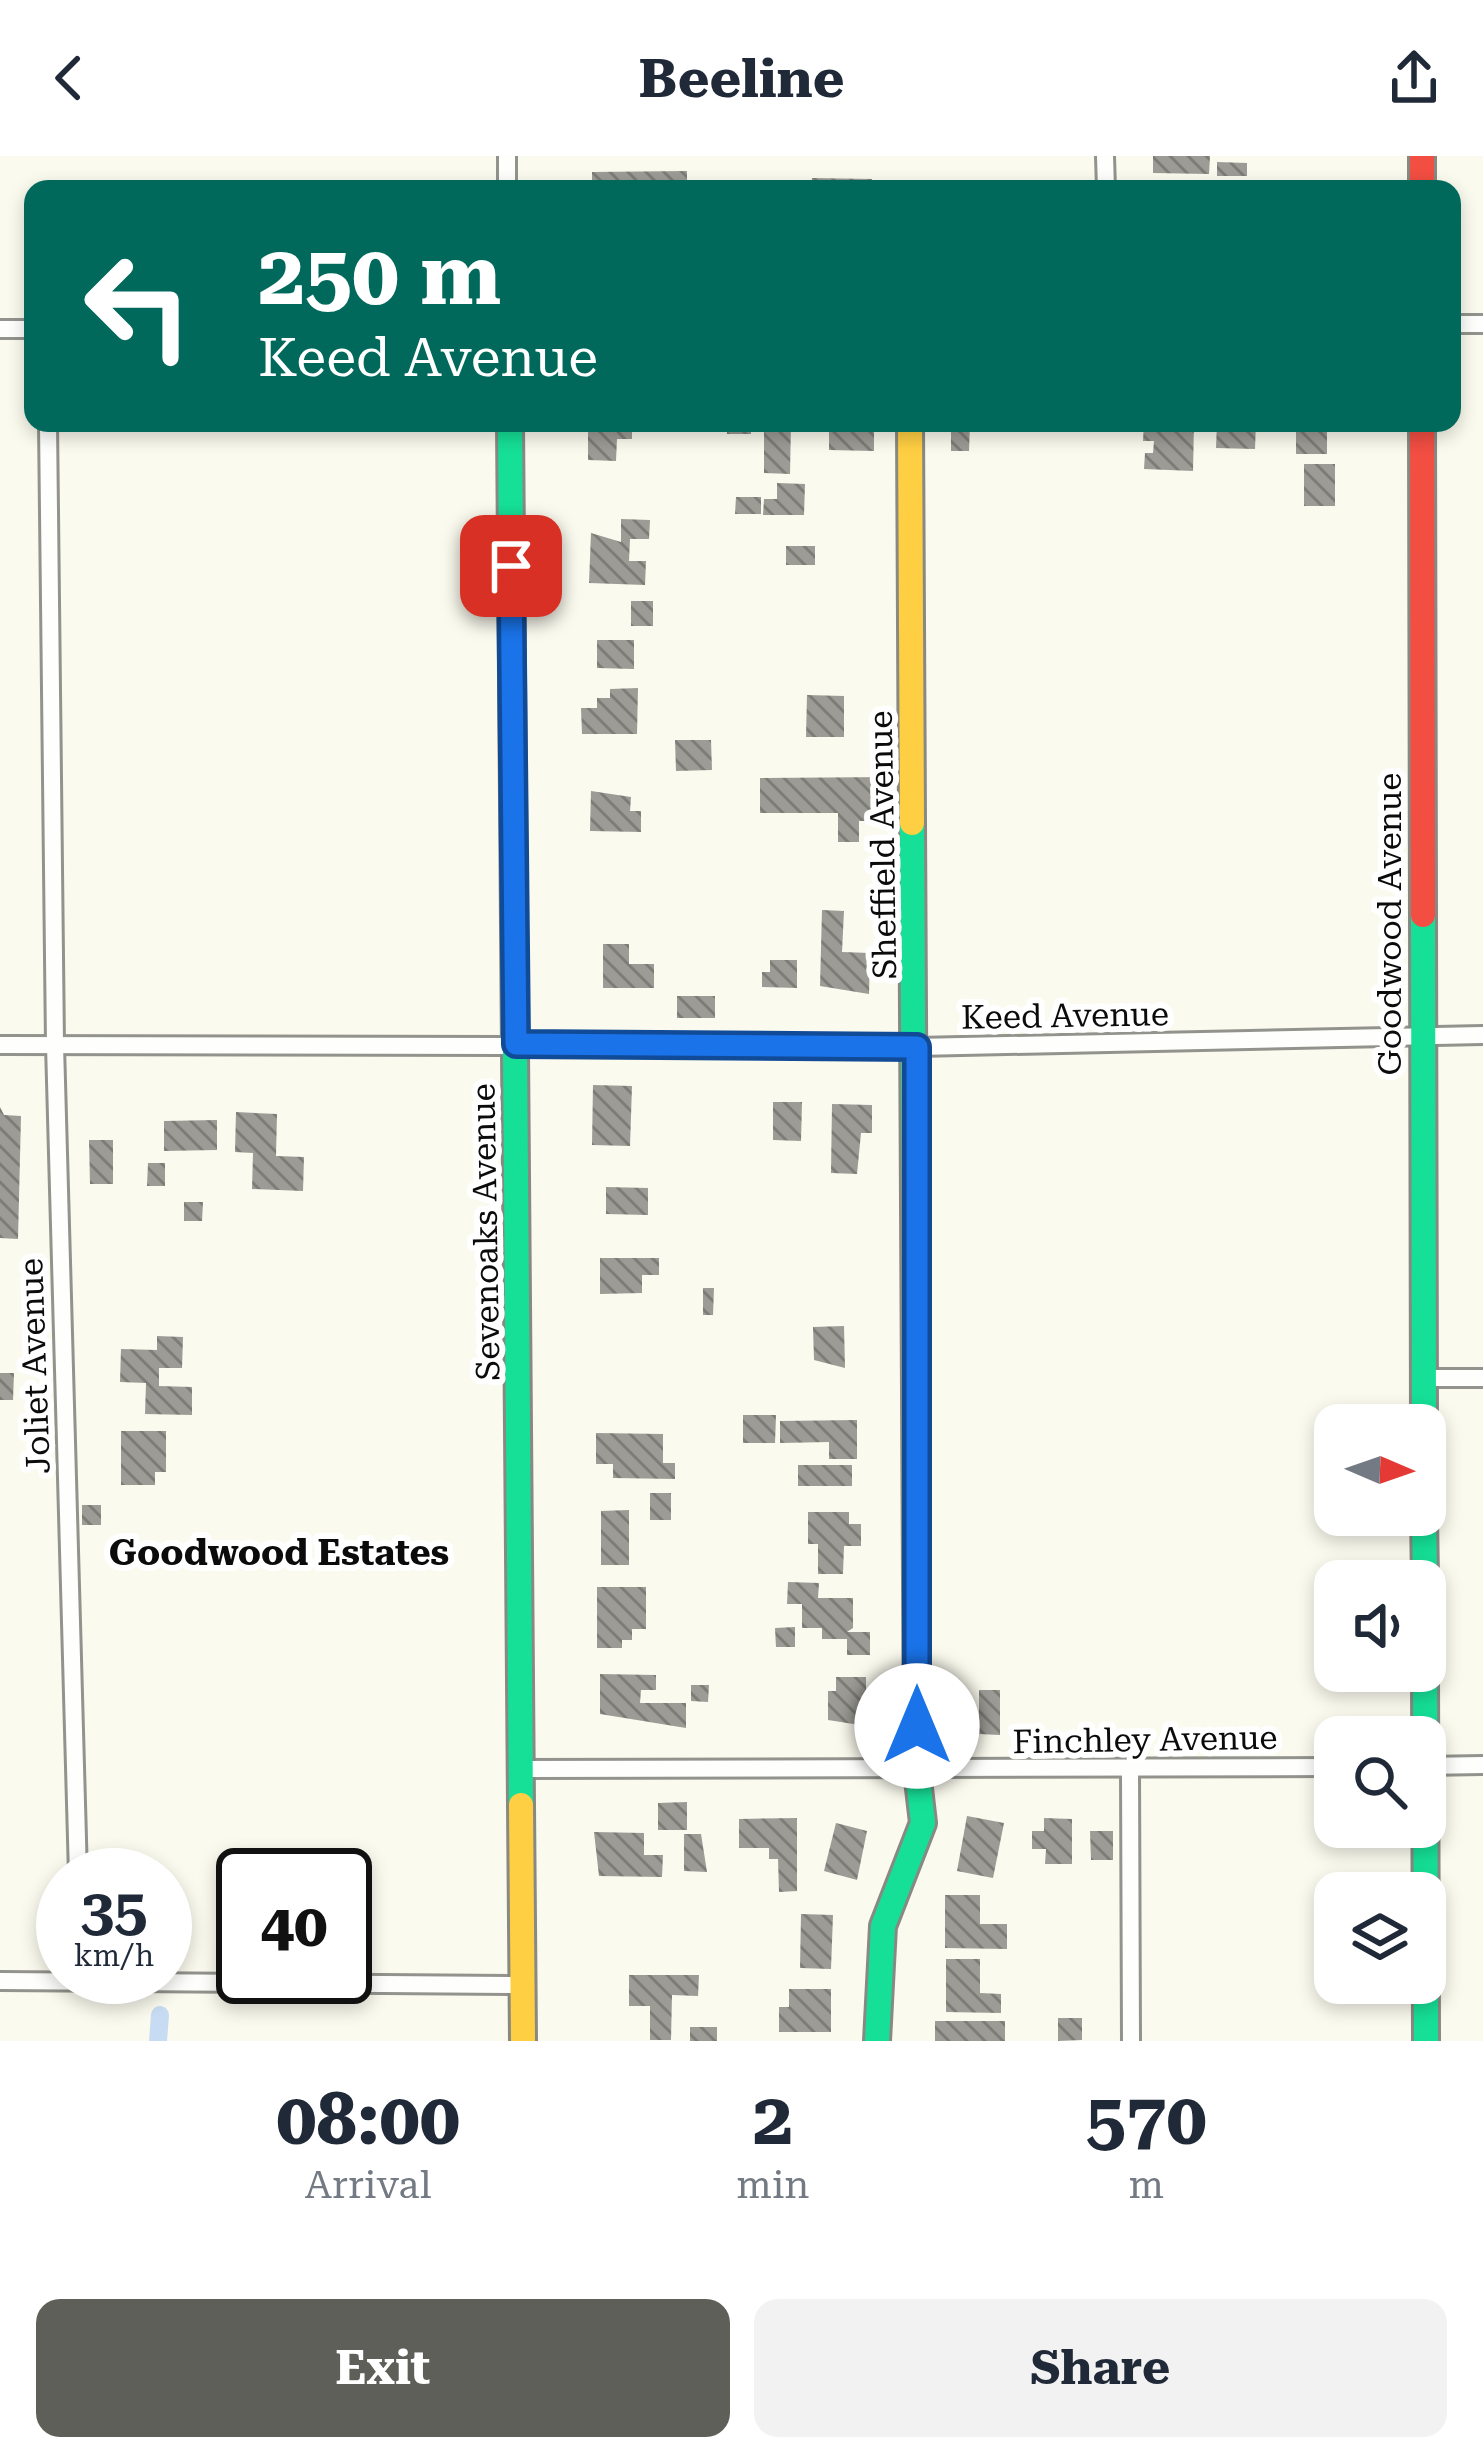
<!DOCTYPE html>
<style>
:root{--surface:#fff;--page:#f2f2f3;--text:#1f2937;--muted:#747a83;--accent:#5f5f5a}
body{margin:0;font-family:"Roboto Serif",serif;background:var(--page);color:var(--text);height:100vh;display:flex;flex-direction:column;font-size:45px;white-space:nowrap}
*{box-sizing:border-box;margin:0}
p{font-size:39px;color:var(--muted)}
.icon{flex:none;width:66px;height:66px;fill:none;stroke:currentColor;stroke-width:2;stroke-linecap:round;stroke-linejoin:round}
.map{position:relative;height:1885px;overflow:hidden}
.panel{display:flex;flex-direction:column;background:var(--surface);flex:1}
.panel>*{flex:none}
.guide{position:absolute;left:24px;top:24px;width:1437px;height:252px;border-radius:24px;box-shadow:0 6px 18px #0003;background:#00695c;color:#fff;overflow:hidden}
.needle{width:78px;rotate:92deg}
.buttons{position:absolute;left:1314px;top:1248px;display:grid;gap:24px}
.buttons a{display:grid;place-items:center;width:132px;height:132px;border-radius:24px;background:var(--surface);box-shadow:0 6px 18px #0003;font-size:60px}
.speed{position:absolute;left:36px;top:1692px;display:flex;gap:24px;font-size:60px;font-weight:700;text-align:center}
.speed>*{display:grid;place-content:center;width:156px;height:156px;border-radius:50%;background:var(--surface);box-shadow:0 6px 18px #0003;line-height:1}
.speed small{font-size:30px;font-weight:400}
.speed .limit{border:6px solid #111;border-radius:18px;background:#fff;color:#111}
.pin{position:absolute;display:grid;place-items:center;width:102px;height:102px;color:#fff;margin:-51px;border-radius:24px;box-shadow:0 6px 18px #0006}
.me{position:absolute;width:132px;margin:-66px;rotate:0deg;stroke-linejoin:round;filter:drop-shadow(0 0 9px #0008)}
.turn{display:flex;align-items:center;gap:42px;height:252px;padding:0 36px;font-size:54px}
.turn .icon{width:156px;height:156px;stroke-width:2.5}
.turn b{display:block;font-size:84px;line-height:102px}
.eta{display:flex;justify-content:space-evenly;align-items:center;height:204px;text-align:center}
.eta b{font-size:72px;font-weight:700;line-height:84px}
.cta{display:flex;gap:24px;margin-top:auto;padding:24px 36px}
.cta a{flex:1;height:138px;border-radius:24px;background:var(--accent);color:#fff;font-size:48px;font-weight:700;line-height:138px;text-align:center}
.cta a+a{background:var(--page);color:var(--text)}
header{display:flex;justify-content:space-between;align-items:center;height:156px;padding:0 36px;background:var(--surface);font-size:54px;font-weight:700}
.map>svg:first-child{display:block}
.lines{fill:none;stroke-linecap:round;stroke-linejoin:round}
.canal{stroke:#c7dbf2;stroke-width:18}
.building{fill:url(#building-back-hatch)}
.street-casing{stroke:#93938d;stroke-width:22}
.fast-casing{stroke:#898984;stroke-width:30}
.slow-casing{stroke:#898984;stroke-width:30}
.jam-casing{stroke:#898984;stroke-width:30}
.street{stroke:#fefefc;stroke-width:16}
.fast{stroke:#16e098;stroke-width:24}
.slow{stroke:#ffcf43;stroke-width:24}
.jam{stroke:#f24e42;stroke-width:24}
.route-casing{stroke:#114b97;stroke-width:30}
.route{stroke:#1a73e8;stroke-width:21}
.labels{text-anchor:middle;stroke-width:12;stroke-linejoin:round;paint-order:stroke}
.street-label{font-size:33px;fill:#0b0b0b;stroke:#fff}
.neighbourhood-label{font-size:36px;font-weight:bold;fill:#0b0b0b;stroke:#fff}
</style>
<header><svg class="icon" aria-label="back" viewBox="0 0 24 24"><path d="M15 5l-7 7 7 7"/></svg>Beeline<svg class="icon" aria-label="share" viewBox="0 0 24 24"><path d="M12 15V3M7 8l5-5 5 5M5 13v7h14v-7"/></svg></header>
<div class="map">
<svg width="1483" height="1885" viewBox="0 0 1483 1885">
<defs>
<pattern id="building-back-hatch" width="6" height="6" patternUnits="userSpaceOnUse" patternTransform="scale(3)"><rect width="6" height="6" fill="#9c9b95"/><path d="M-1 5l2 2M0 0l6 6M5-1l2 2" fill="none" stroke="#7d7d78"/></pattern>
</defs>
<rect width="100%" height="100%" fill="#fafaee"/>
<g class="lines">
<polyline class="canal" points="158,1885 160,1859"/>
</g>
<g class="building">
<polygon points="1153,0 1210,0 1209,18 1153,17"/>
<polygon points="1217,6 1247,7 1247,20 1217,20"/>
<polygon points="687,15 687,33 592,33 592,16"/>
<polygon points="812,22 872,23 872,33 811,33"/>
<polygon points="588,267 632,267 632,283 617,283 616,305 588,304"/>
<rect x="727" y="267" width="24" height="11"/>
<polygon points="764,267 791,267 790,318 764,317"/>
<polygon points="829,267 874,267 874,295 829,294"/>
<polygon points="951,267 970,267 969,295 951,295"/>
<polygon points="1144,267 1194,267 1193,315 1144,313 1145,297 1153,297 1154,285 1143,285"/>
<polygon points="1217,267 1256,267 1255,293 1216,292"/>
<rect x="1296" y="267" width="31" height="31"/>
<rect x="1304" y="308" width="31" height="42"/>
<polygon points="777,327 805,328 804,359 763,359 764,343 777,343"/>
<polygon points="736,341 761,341 761,358 735,358"/>
<polygon points="621,363 650,364 649,383 630,383 629,405 646,405 645,429 589,427 591,377 621,386"/>
<rect x="786" y="390" width="29" height="19"/>
<rect x="631" y="445" width="22" height="25"/>
<polygon points="597,484 634,484 634,513 597,512"/>
<polygon points="638,532 637,578 582,578 581,552 597,552 597,542 610,542 610,533"/>
<polygon points="807,539 844,540 844,581 806,581"/>
<polygon points="675,584 711,584 712,614 676,615"/>
<polygon points="889,621 882,650 872,650 872,665 859,665 859,686 838,686 838,657 760,657 760,622"/>
<polygon points="591,635 631,641 630,655 641,655 641,676 590,675"/>
<polygon points="822,754 844,755 842,796 870,797 869,838 820,830"/>
<polygon points="603,788 629,788 629,808 654,808 654,832 603,832"/>
<polygon points="770,804 797,804 797,832 762,831 762,816 770,816"/>
<rect x="677" y="840" width="38" height="22"/>
<polygon points="593,929 632,930 630,990 592,989"/>
<polygon points="773,946 802,946 801,985 773,984"/>
<polygon points="832,948 872,949 872,977 861,977 857,1018 831,1017"/>
<polygon points="0,951 4,959 21,960 18,1083 0,1082"/>
<polygon points="236,956 277,958 276,1000 304,1001 303,1035 252,1033 253,997 235,996"/>
<polygon points="217,964 217,994 164,995 164,965"/>
<polygon points="89,984 113,984 113,1028 90,1028"/>
<polygon points="148,1007 165,1007 165,1030 147,1030"/>
<polygon points="606,1031 648,1032 648,1059 606,1058"/>
<polygon points="184,1046 203,1046 202,1065 184,1065"/>
<polygon points="600,1102 659,1102 659,1119 642,1119 642,1137 600,1138"/>
<polygon points="703,1132 714,1132 713,1159 703,1159"/>
<polygon points="844,1170 845,1212 814,1204 813,1171"/>
<polygon points="157,1180 183,1181 182,1212 159,1212 159,1230 192,1231 192,1259 145,1258 146,1227 120,1226 121,1193 157,1194"/>
<polygon points="0,1217 14,1217 13,1244 0,1244"/>
<polygon points="743,1259 776,1259 775,1287 743,1287"/>
<polygon points="857,1264 857,1303 829,1303 829,1286 780,1287 780,1265"/>
<polygon points="121,1275 166,1275 166,1316 155,1316 155,1329 121,1329"/>
<polygon points="596,1277 663,1278 663,1307 675,1307 675,1323 613,1322 613,1308 596,1308"/>
<rect x="798" y="1309" width="54" height="21"/>
<rect x="650" y="1337" width="21" height="27"/>
<rect x="82" y="1349" width="19" height="20"/>
<polygon points="629,1354 629,1409 601,1409 601,1355"/>
<polygon points="808,1356 849,1356 849,1368 861,1368 861,1390 844,1390 843,1418 818,1418 818,1388 808,1388"/>
<polygon points="788,1426 819,1427 818,1442 853,1442 853,1472 847,1476 870,1476 870,1499 847,1499 847,1483 822,1483 822,1472 802,1472 802,1448 787,1448"/>
<polygon points="597,1431 646,1431 646,1473 632,1473 632,1484 622,1484 622,1492 597,1492"/>
<polygon points="795,1471 795,1491 776,1491 775,1472"/>
<polygon points="600,1518 656,1519 656,1534 641,1534 640,1547 686,1547 686,1572 600,1558"/>
<polygon points="836,1521 866,1521 866,1570 828,1564 828,1535 836,1535"/>
<polygon points="691,1529 709,1529 708,1546 691,1545"/>
<polygon points="979,1534 1000,1534 1000,1579 979,1578"/>
<polygon points="687,1646 687,1674 658,1674 658,1647"/>
<polygon points="967,1660 1004,1667 993,1722 957,1715"/>
<polygon points="797,1662 797,1735 779,1736 778,1703 769,1703 769,1692 739,1692 739,1663"/>
<polygon points="1044,1662 1072,1663 1072,1708 1045,1708 1046,1693 1032,1693 1032,1675 1044,1675"/>
<polygon points="836,1667 867,1675 857,1724 824,1715"/>
<polygon points="1090,1675 1113,1675 1113,1704 1091,1704"/>
<polygon points="594,1676 644,1677 644,1699 663,1699 662,1721 599,1720"/>
<polygon points="684,1678 701,1678 707,1716 684,1715"/>
<polygon points="945,1739 980,1739 980,1768 1007,1768 1007,1793 945,1792"/>
<polygon points="801,1758 833,1759 831,1813 800,1812"/>
<polygon points="946,1803 980,1803 980,1837 1001,1838 1001,1857 946,1856"/>
<polygon points="629,1819 699,1819 698,1840 672,1839 671,1884 650,1884 650,1850 629,1850"/>
<polygon points="789,1833 831,1833 831,1876 779,1876 779,1851 789,1851"/>
<polygon points="1058,1862 1082,1862 1082,1884 1058,1885"/>
<rect x="935" y="1865" width="70" height="20"/>
<rect x="690" y="1871" width="27" height="14"/>
</g>
<g class="lines">
<defs>
<g id="street">
<polyline points="507,0 507,33"/>
<polyline points="1105,0 1106,33"/>
<polyline points="1452,168 1483,168"/>
<polyline points="0,173 33,173"/>
<polyline points="48,267 55,889 78,1719"/>
<polyline points="0,889 917,891 1483,879"/>
<polyline points="1423,1222 1483,1222"/>
<polyline points="1425,1610 1483,1609"/>
<polyline points="523,1613 1335,1611"/>
<polyline points="1130,1614 1131,1885"/>
<polyline points="0,1825 522,1829"/>
</g>
<g id="fast">
<polyline points="510,267 521,1649"/>
<polyline points="1423,759 1424,1269"/>
<polyline points="1424,1359 1425,1425"/>
<polyline points="1425,1513 1426,1885"/>
<polyline points="877,1885 883,1770 923,1667 917,1615 912,667"/>
</g>
<g id="slow">
<polyline points="910,267 912,667"/>
<polyline points="521,1649 523,1885"/>
</g>
<g id="jam">
<polyline points="1422,0 1422,33"/>
<polyline points="1422,267 1423,759"/>
</g>
</defs>
<use href="#street" class="street-casing"/>
<use href="#fast" class="fast-casing"/>
<use href="#slow" class="slow-casing"/>
<use href="#jam" class="jam-casing"/>
<use href="#street" class="street"/>
<use href="#fast" class="fast"/>
<use href="#slow" class="slow"/>
<use href="#jam" class="jam"/>
</g>
<g class="lines">
<defs>
<polyline id="route" points="511,410 516,888 917,891 917,1570"/>
</defs>
<use href="#route" class="route-casing"/>
<use href="#route" class="route"/>
</g>
<g class="labels">
<g class="street-label">
<text transform="translate(882 689) rotate(-91)" y="12">Sheffield Avenue</text>
<text transform="translate(1389 768) rotate(-90)" y="12">Goodwood Avenue</text>
<text transform="translate(1065 859) rotate(-1)" y="12">Keed Avenue</text>
<text transform="translate(485 1076) rotate(-91)" y="12">Sevenoaks Avenue</text>
<text transform="translate(34 1210) rotate(-92)" y="12">Joliet Avenue</text>
<text transform="translate(1145 1583) rotate(-1)" y="12">Finchley Avenue</text>
</g>
<g class="neighbourhood-label">
<text x="279" y="1409">Goodwood Estates</text>
</g>
</g>
</svg>
<div class="buttons">
<a><svg class="needle" viewBox="-14 -14 28 28"><path d="M0-13l5 13h-10z" fill="#e53935"/><path d="M0 13l5-13h-10z" fill="#747a83"/></svg></a>
<a><svg class="icon" aria-label="sound" viewBox="0 0 24 24"><path d="M4 9h4l5-4v14l-5-4H4zM17 9q2 3 0 6"/></svg></a>
<a><svg class="icon" aria-label="search" viewBox="0 0 24 24"><circle cx="10" cy="10" r="6"/><path d="M15 15l6 6"/></svg></a>
<a><svg class="icon" aria-label="layers" viewBox="0 0 24 24"><path d="M12 4l9 5-9 5-9-5zM3 14l9 5 9-5"/></svg></a>
</div>
<div class="speed"><div>35<small>km/h</small></div><div class="limit">40</div></div>
<div class="pin" style="left:511px;top:410px;background:#d93025"><svg class="icon" aria-label="arrive" viewBox="0 0 24 24"><path d="M6 21V4h12l-3 4 3 4H6"/></svg></div>
<svg class="me" style="left:917px;top:1570px" viewBox="-20 -20 40 40"><circle r="19" fill="#fff"/><path d="M0-13L10 11 0 6-10 11z" fill="#1a73e8"/></svg>
<div class="guide">
<div class="turn"><svg class="icon" aria-label="left" viewBox="0 0 24 24"><path d="M17 20v-9H6M10 6l-5 5 5 5"/></svg><div><b>250 m</b>Keed Avenue</div></div>
</div>
</div>
<section class="panel">
<div class="eta">
<div><b>08:00</b><p>Arrival</p></div>
<div><b>2</b><p>min</p></div>
<div><b>570</b><p>m</p></div>
</div>
<div class="cta"><a>Exit</a><a>Share</a></div>
</section>
